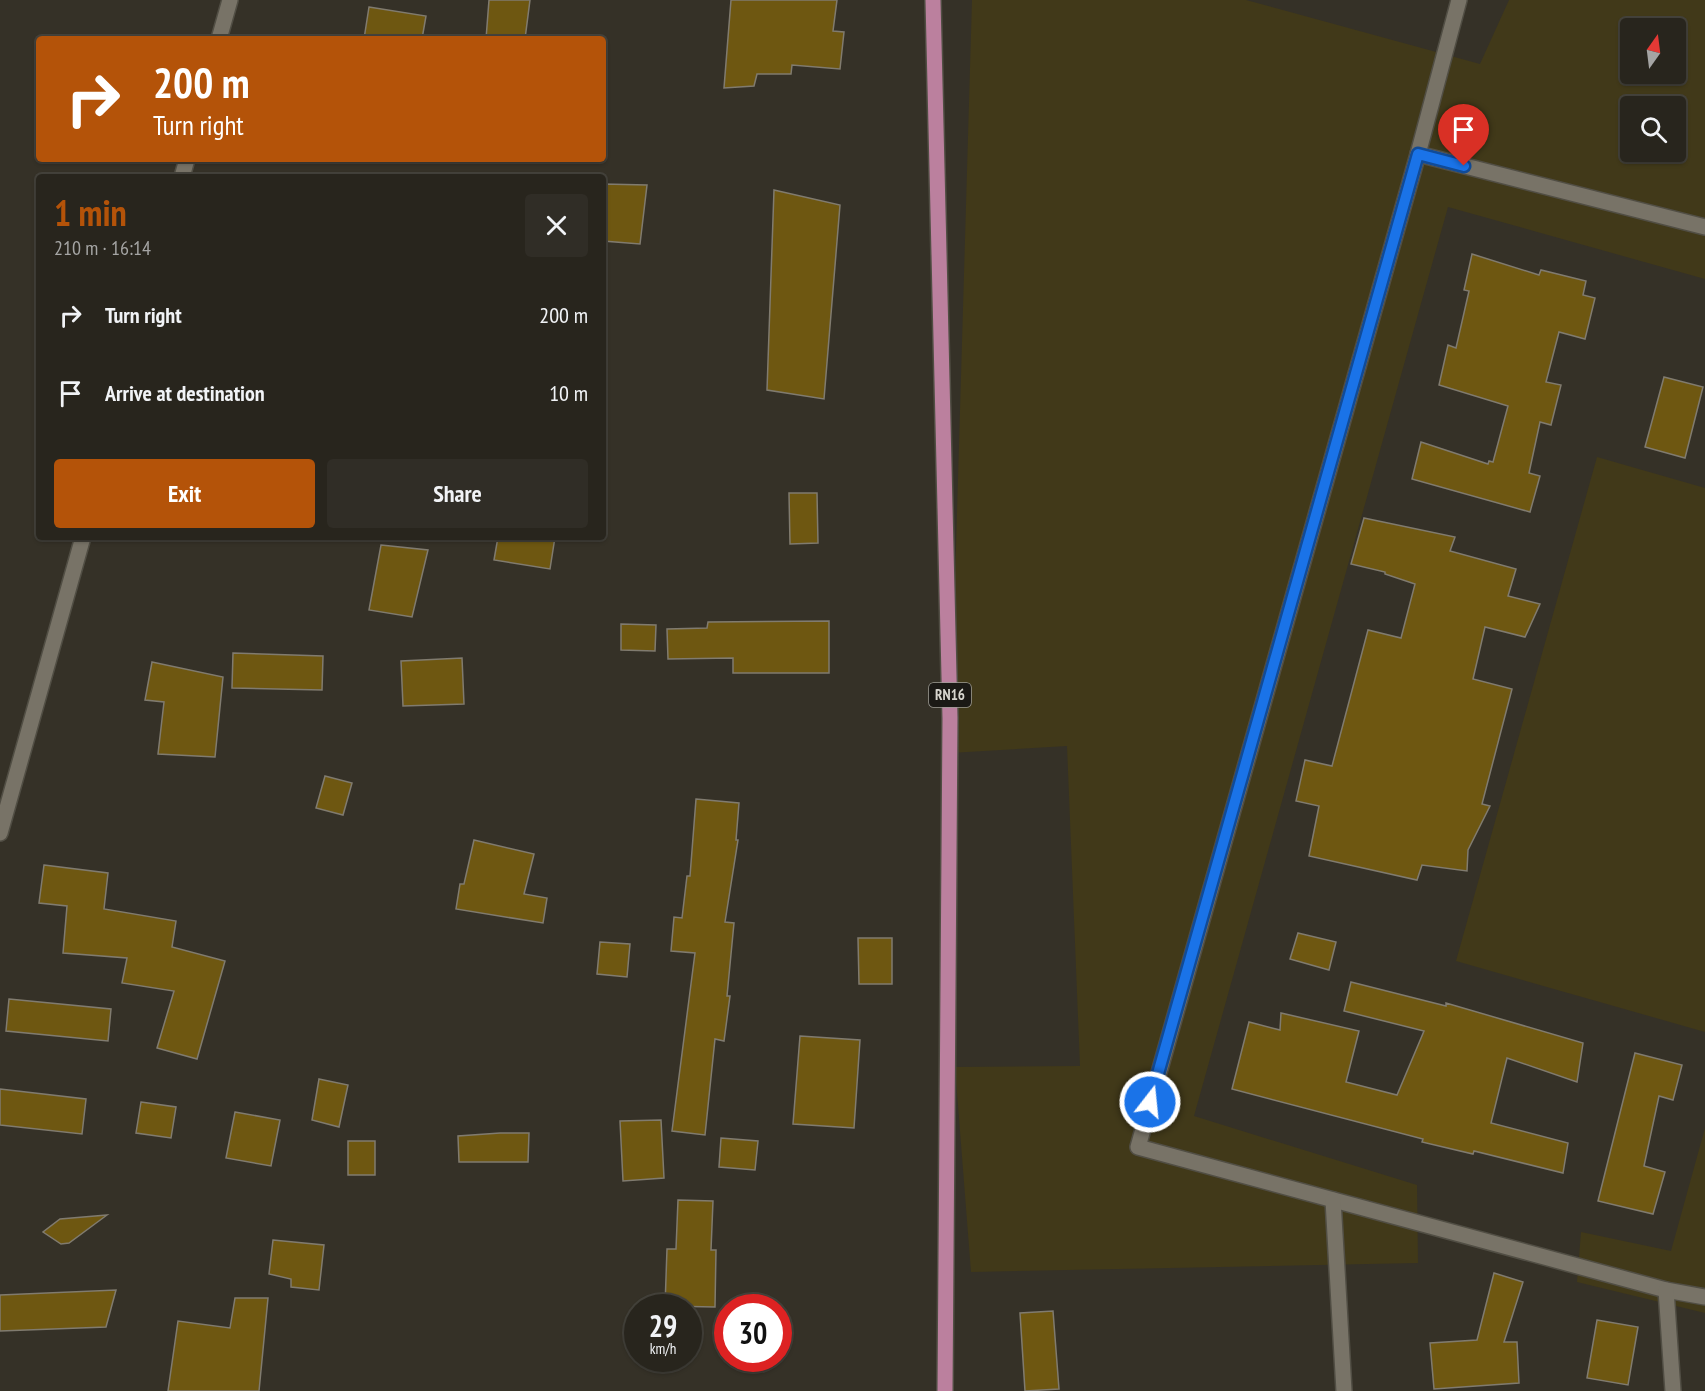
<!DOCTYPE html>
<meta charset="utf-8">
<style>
:root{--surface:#28251d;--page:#302d26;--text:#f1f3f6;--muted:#a5a5a4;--line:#44423b;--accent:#b45309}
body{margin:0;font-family:"PT Sans Narrow",sans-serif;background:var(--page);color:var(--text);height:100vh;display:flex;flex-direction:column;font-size:22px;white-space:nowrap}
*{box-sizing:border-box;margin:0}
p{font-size:20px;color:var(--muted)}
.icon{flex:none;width:33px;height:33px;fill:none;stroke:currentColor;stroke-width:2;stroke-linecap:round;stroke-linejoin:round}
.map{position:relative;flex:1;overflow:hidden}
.drawer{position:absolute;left:36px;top:174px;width:570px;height:366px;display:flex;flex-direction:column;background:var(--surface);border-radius:6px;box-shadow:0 2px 4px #0004,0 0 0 2px var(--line)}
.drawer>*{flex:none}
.banner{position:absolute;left:36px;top:36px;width:570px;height:126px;border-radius:6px;box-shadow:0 2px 4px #0004,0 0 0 2px var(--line);background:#b45309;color:#fff;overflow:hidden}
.needle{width:39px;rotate:14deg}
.fabs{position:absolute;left:1620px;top:18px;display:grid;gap:12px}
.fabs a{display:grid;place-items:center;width:66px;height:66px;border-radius:6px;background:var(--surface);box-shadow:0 2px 4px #0004,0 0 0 2px var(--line);font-size:30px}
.speed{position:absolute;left:624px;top:1294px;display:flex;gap:12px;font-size:30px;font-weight:700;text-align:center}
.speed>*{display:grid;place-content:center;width:78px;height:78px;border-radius:50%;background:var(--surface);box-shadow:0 2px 4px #0004,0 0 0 2px var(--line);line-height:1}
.speed small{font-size:15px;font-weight:400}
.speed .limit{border:9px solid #d22;background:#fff;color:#111}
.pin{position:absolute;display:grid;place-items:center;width:51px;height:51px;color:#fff;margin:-62px -26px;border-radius:50% 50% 50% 0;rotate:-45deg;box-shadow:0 0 6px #0007}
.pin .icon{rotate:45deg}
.me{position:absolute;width:66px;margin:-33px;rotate:16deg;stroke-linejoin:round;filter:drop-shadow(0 0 4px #0008)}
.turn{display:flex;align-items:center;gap:21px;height:126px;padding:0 18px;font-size:27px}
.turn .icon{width:78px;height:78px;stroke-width:2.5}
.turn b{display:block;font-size:42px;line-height:51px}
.round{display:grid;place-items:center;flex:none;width:63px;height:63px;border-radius:6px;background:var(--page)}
.overview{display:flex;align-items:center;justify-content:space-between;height:102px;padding:0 18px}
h1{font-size:36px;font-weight:800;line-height:45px;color:var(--accent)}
.cta{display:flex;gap:12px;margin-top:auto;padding:12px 18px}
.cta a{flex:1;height:69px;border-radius:6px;background:var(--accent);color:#fff;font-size:24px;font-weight:800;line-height:69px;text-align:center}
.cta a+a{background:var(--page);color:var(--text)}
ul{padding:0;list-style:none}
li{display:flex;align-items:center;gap:18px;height:78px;padding:0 18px}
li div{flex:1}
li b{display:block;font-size:22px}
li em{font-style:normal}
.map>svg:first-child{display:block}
.sand{fill:#413919;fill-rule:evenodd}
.building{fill:#6e5711;stroke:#807b6f;stroke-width:1.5}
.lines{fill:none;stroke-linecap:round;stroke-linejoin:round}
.street-casing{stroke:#514e44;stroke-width:18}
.secondary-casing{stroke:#514e44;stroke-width:18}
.primary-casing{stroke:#514e44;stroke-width:18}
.street{stroke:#787367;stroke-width:15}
.secondary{stroke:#787367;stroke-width:15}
.primary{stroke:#bb809e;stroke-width:15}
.route-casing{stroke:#114b97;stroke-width:15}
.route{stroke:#1a73e8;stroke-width:10}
.labels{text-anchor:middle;stroke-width:6;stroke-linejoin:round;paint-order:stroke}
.shield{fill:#1b1915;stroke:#9f9d96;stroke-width:1.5}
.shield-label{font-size:15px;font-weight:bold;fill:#d7d5ce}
</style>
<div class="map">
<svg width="1705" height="1391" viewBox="0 0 1705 1391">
<rect width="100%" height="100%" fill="#353127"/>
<g class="sand">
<path d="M 972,0 L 1246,0 L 1480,64 L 1509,0 L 1705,0 L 1705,279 L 1448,207 L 1194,1116 L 1417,1185 L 1418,1263 L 971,1272 L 955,1067 L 1080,1066 L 1067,746 L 950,753 ZM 1630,28 L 1676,28 L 1676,74 L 1630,74 ZM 1630,106 L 1676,106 L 1676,152 L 1630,152 Z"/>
<polygon points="1597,457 1705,488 1705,1032 1456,961"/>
<polygon points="1705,1128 1705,1313 1577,1282 1581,1232 1671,1251"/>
</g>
<g class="building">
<polygon points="489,0 530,0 525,39 486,39"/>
<polygon points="731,0 837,0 833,31 844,32 840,69 792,65 791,74 757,74 754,86 724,88"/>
<polygon points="369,7 426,16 422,39 364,39"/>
<polygon points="603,184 647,185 640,244 603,241"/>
<polygon points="774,190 840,205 824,399 767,390"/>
<polygon points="1472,254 1539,275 1541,270 1586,281 1583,295 1595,298 1585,339 1559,332 1546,382 1561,385 1551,425 1540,422 1529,473 1540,476 1530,512 1412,479 1421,442 1488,464 1489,461 1493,462 1508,406 1439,385 1448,345 1456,348 1469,291 1464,290"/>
<polygon points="1664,377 1703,387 1685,458 1645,447"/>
<polygon points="789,493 817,493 818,543 790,544"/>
<polygon points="1364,518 1455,537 1450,551 1516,569 1508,596 1540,604 1525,637 1485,627 1473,679 1512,689 1482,804 1490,806 1468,850 1467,871 1422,865 1417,880 1309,856 1319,806 1296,801 1305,760 1332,766 1368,630 1401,638 1415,584 1385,574 1385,572 1351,564"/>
<polygon points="498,537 555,537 550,569 494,560"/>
<polygon points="381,545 428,550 412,617 369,610"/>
<polygon points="829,621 829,673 733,673 733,658 668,659 667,629 707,628 708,622"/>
<polygon points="621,624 656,625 655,651 621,650"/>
<polygon points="233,653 323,656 322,690 232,688"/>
<polygon points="462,658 464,704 403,706 401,661"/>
<polygon points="152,662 223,677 215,757 158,754 164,702 145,700"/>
<polygon points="325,776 352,783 343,815 316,808"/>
<polygon points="696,799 739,803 736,840 738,840 725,922 734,923 727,996 730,996 724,1041 715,1039 705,1135 672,1131 695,953 671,951 674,917 682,918 687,876 690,876"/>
<polygon points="474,840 534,854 524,894 547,898 543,923 456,909 460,884 464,884"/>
<polygon points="44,865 108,873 104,909 176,921 172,947 225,961 197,1059 157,1048 174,991 122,983 127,958 63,953 67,906 39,903"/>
<polygon points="1298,933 1336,942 1329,970 1290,959"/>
<polygon points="858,938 892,938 892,984 859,984"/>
<polygon points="600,942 630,944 627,977 597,974"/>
<polygon points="1351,982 1446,1006 1446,1003 1583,1043 1577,1082 1507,1058 1491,1123 1568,1143 1563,1173 1474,1151 1473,1154 1422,1142 1423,1139 1232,1089 1249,1022 1280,1030 1281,1013 1359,1031 1346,1082 1397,1095 1424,1031 1344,1011"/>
<polygon points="9,999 111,1009 108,1041 6,1031"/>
<polygon points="800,1036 860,1040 854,1128 793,1124"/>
<polygon points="1635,1053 1682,1065 1673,1100 1659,1096 1644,1166 1665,1172 1653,1214 1598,1201"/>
<polygon points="319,1079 348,1085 339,1127 312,1120"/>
<polygon points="0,1089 86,1099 82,1134 0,1125"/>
<polygon points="141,1102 176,1107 171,1138 136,1133"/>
<polygon points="235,1112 280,1120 271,1166 226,1158"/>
<polygon points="661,1120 664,1178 623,1181 620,1121"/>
<polygon points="500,1133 529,1133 528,1162 459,1162 458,1136"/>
<polygon points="721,1138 758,1141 755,1170 719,1167"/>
<rect x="348" y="1141" width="27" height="34"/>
<polygon points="678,1200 713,1201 711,1250 716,1250 715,1307 665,1306 667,1249 676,1249"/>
<polygon points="107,1215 69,1243 61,1244 43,1232 60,1219"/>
<polygon points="273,1240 324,1245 319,1290 291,1287 291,1279 269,1274"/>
<polygon points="1494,1273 1523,1282 1504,1342 1517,1342 1519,1383 1434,1389 1430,1343 1477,1340"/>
<polygon points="116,1290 106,1327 0,1331 0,1295"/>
<polygon points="235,1298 268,1298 259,1391 168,1391 178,1321 230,1328"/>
<polygon points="1053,1311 1059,1389 1025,1391 1020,1313"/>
<polygon points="1597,1320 1638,1327 1628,1385 1587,1378"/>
</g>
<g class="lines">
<defs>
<g id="street">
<polyline points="1459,0 1418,154 1138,1147 1666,1290 1705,1297"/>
<polyline points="1418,154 1705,227"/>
<polyline points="1333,1200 1344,1391"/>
<polyline points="1666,1290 1673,1391"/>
</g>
<g id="secondary">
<polyline points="219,39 230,0"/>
<polyline points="182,177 187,159"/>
<polyline points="0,833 83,537"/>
</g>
<polyline id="primary" points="933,0 950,718 945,1391"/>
</defs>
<use href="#street" class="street-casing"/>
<use href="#secondary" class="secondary-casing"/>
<use href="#primary" class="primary-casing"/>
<use href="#street" class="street"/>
<use href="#secondary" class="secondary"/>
<use href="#primary" class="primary"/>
</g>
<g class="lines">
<defs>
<polyline id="route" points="1150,1102 1418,154 1464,166"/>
</defs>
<use href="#route" class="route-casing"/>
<use href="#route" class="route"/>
</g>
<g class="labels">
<rect class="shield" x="929" y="683" width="42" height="24" rx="4.5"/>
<g class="shield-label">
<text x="950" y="700">RN16</text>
</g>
</g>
</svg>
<div class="fabs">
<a><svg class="needle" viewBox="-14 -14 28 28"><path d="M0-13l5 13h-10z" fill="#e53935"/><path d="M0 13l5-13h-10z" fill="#a5a5a4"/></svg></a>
<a><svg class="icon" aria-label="search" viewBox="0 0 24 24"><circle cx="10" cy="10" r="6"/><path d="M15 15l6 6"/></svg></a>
</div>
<div class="speed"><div>29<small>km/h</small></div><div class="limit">30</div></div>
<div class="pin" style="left:1464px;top:166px;background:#d93025"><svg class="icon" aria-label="arrive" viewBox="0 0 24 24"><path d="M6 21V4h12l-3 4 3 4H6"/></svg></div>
<svg class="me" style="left:1150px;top:1102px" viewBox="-20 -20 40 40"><circle r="17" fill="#1a73e8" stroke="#fff" stroke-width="3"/><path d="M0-11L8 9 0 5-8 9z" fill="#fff"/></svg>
<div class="banner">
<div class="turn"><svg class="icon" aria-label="right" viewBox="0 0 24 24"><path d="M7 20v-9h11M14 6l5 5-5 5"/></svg><div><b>200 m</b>Turn right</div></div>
</div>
<section class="drawer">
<div class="overview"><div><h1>1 min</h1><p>210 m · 16:14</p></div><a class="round"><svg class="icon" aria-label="close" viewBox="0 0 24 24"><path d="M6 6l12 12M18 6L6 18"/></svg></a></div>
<ul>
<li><svg class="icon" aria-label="right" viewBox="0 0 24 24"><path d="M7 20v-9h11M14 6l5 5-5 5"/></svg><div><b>Turn right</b></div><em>200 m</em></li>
<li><svg class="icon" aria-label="arrive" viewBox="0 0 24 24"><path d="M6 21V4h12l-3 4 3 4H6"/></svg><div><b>Arrive at destination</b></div><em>10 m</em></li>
</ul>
<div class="cta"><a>Exit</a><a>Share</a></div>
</section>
</div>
